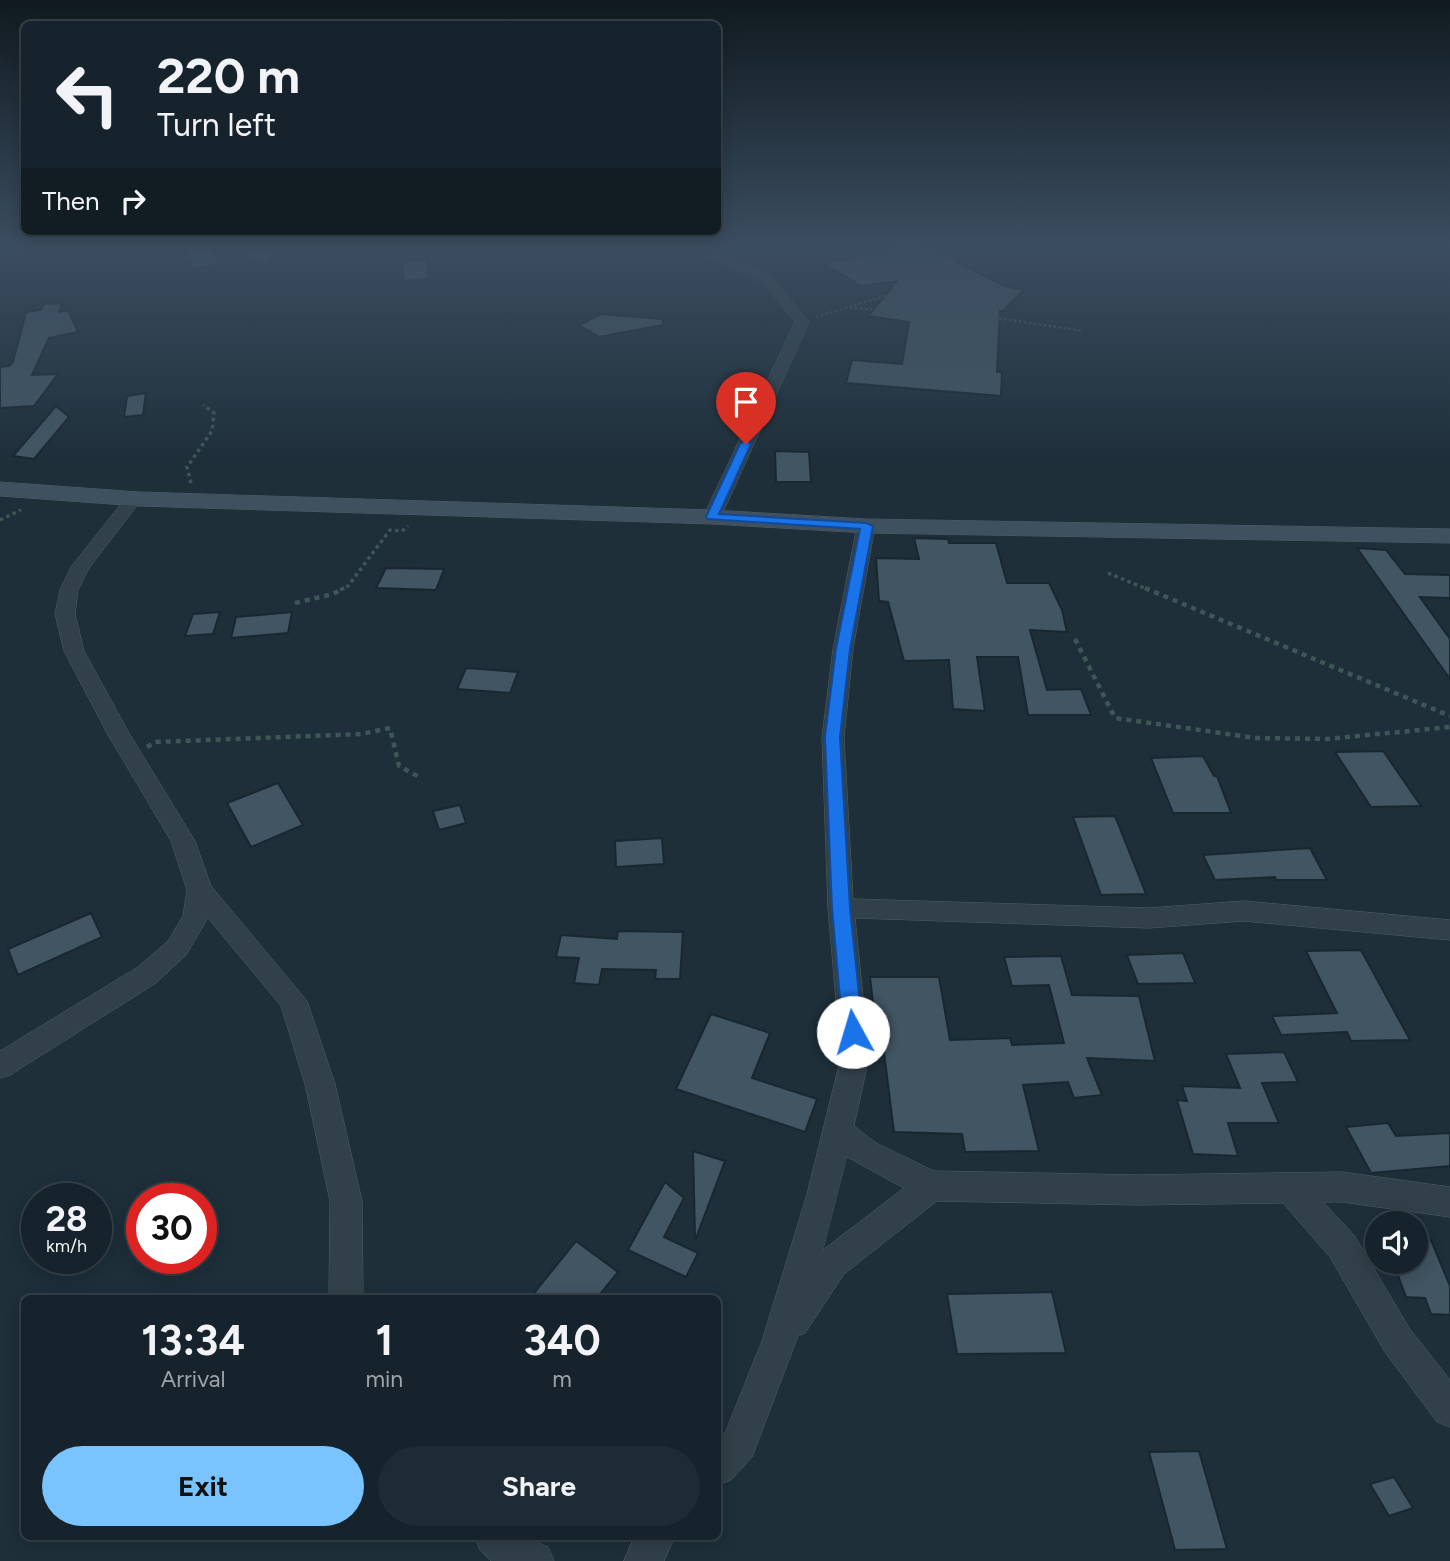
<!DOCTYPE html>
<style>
:root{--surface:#16232c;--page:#1f2b34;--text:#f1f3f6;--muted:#9ea4a9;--line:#354048;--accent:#79c4ff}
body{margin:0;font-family:Figtree,sans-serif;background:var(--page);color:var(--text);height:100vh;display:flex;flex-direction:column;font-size:26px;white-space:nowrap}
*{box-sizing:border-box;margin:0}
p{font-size:23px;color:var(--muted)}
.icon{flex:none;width:38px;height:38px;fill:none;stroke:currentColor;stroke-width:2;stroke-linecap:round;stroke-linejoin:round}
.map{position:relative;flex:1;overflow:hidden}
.details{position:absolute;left:21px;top:1295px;width:700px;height:245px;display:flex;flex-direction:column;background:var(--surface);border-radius:10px;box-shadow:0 4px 18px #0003,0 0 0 2px var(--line)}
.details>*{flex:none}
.banner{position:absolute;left:21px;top:21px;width:700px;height:214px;border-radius:10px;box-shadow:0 4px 18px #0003,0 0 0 2px var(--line);background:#16232c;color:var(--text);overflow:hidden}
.fabs{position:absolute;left:1365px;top:1211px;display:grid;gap:14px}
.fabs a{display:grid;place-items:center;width:63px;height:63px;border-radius:50%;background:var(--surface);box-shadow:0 4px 18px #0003,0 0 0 2px var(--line);font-size:35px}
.speed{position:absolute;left:21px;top:1183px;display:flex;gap:14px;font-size:35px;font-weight:700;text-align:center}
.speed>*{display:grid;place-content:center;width:91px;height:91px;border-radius:50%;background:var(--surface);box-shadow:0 4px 18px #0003,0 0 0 2px var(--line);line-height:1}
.speed small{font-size:18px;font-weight:400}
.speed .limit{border:10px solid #d22;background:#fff;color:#111}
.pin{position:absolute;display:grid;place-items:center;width:60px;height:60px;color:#fff;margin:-72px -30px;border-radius:50% 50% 50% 0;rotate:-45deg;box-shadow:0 0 7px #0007}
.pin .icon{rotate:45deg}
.me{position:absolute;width:77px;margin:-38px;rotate:354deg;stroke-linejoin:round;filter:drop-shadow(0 0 5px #0008)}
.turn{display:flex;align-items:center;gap:24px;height:147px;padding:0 21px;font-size:32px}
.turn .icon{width:91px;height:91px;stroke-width:2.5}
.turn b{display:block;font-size:49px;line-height:60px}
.then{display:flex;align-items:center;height:66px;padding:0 21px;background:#0003;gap:14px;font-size:26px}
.eta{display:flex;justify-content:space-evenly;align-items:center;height:119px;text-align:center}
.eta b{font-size:42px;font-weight:700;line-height:49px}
.action{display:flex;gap:14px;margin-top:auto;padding:14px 21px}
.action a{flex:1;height:80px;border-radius:42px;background:var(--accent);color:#111;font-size:28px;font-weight:700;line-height:80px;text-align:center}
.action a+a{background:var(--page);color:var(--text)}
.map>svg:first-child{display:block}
.building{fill:#415562;stroke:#192731;stroke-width:2}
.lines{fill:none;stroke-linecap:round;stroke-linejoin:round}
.street-casing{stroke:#4f5e68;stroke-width:1}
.secondary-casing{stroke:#4f5e68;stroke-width:1}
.path-far2{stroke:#3e5756;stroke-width:2.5;stroke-dasharray:2.5 2.5;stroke-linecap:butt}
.path-far1{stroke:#3e5756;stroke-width:3.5;stroke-dasharray:3.5 3.5;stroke-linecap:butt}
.path{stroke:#3e5756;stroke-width:4.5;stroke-dasharray:5 5;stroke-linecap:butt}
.street{fill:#32404a;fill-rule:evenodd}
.secondary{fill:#3f505e;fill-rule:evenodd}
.route{fill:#1a73e8;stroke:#114b97;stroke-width:2}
</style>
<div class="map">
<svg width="1450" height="1561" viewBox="0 0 1450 1561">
<rect width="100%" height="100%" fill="#1e2f3a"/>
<g class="building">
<polygon points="199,244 210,244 219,265 193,268 185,247"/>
<polygon points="228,244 288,244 263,264"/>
<polygon points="881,244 922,244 1004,286 1024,290 1003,311 1000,311 997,372 1002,372 1001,396 846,383 852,360 902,364 909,322 868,316 897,281 861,286 823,263 895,251"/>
<polygon points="427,259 428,279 404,281 402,262"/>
<polygon points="62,303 59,312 68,310 78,332 49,338 32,375 58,374 34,406 0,408 0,367 9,366 13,362 26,312 40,310 44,304"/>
<polygon points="601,314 663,319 663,325 599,337 579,325"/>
<polygon points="146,393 143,415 124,417 127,396"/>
<polygon points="56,406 69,417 34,459 13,456"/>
<polygon points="775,451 809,452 811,482 776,482"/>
<polygon points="914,538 948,539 949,543 996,543 1007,583 1049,583 1062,610 1067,632 1030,630 1047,690 1081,689 1091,715 1028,715 1018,657 977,657 985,711 953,709 949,660 904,661 888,602 879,601 876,558 919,559"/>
<polygon points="1357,548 1386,550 1405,574 1450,575 1450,598 1420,597 1450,639 1450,679"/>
<polygon points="386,568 444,569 436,590 376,588"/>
<polygon points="220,612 213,634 185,636 193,614"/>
<polygon points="292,612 288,633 231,638 236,617"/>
<polygon points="466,668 481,669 518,672 510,693 457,689"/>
<polygon points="1383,751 1386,755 1421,806 1371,807 1335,752"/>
<polygon points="1203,756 1214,776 1217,776 1231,813 1173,813 1151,758"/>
<polygon points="278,783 303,825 251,847 227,803"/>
<polygon points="460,805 466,823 439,830 433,811"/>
<polygon points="1115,816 1146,894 1101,895 1073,817"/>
<polygon points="662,838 664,864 616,867 615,841"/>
<polygon points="1310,848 1327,880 1276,880 1275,877 1215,880 1203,855"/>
<polygon points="91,913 102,937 18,975 8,949"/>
<polygon points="618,931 683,932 680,979 655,979 656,970 602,969 599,985 574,983 579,958 556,957 561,935 617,939"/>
<polygon points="1361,950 1410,1040 1351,1041 1347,1032 1281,1035 1272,1016 1337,1013 1306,951"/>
<polygon points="1183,953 1195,983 1138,984 1127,955"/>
<polygon points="1061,956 1072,995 1139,996 1155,1061 1087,1058 1102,1095 1074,1098 1068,1082 1023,1085 1039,1151 965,1152 962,1134 894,1132 881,1029 876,1029 870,977 939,977 950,1040 1010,1038 1012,1045 1064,1043 1049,985 1012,986 1004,957"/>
<polygon points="711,1014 770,1033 752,1078 817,1099 805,1132 676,1089"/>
<polygon points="1284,1052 1298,1082 1262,1083 1279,1123 1228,1123 1238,1156 1193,1154 1177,1100 1187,1101 1182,1086 1240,1088 1226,1054"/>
<polygon points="1388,1123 1396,1136 1450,1133 1450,1166 1371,1173 1346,1127"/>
<polygon points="693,1151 725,1161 696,1238 695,1237"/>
<polygon points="665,1182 684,1198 664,1237 698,1253 686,1277 628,1250"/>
<polygon points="1416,1239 1431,1240 1450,1286 1450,1315 1431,1314 1425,1298 1406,1297 1393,1262 1416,1262"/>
<polygon points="576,1241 618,1272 597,1298 530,1298"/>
<polygon points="1052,1292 1066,1353 957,1354 947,1294"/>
<polygon points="1199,1451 1227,1549 1175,1550 1149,1452"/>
<polygon points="1394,1477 1413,1508 1389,1516 1370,1484"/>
</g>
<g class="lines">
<defs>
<g id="street">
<polygon points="685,244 698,244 771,276 809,322 721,517 712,522 703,517 795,322 763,282"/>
<polygon points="134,494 142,499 89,568 78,590 75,614 84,651 129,733 195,841 211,886 307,1001 335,1084 362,1201 363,1298 329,1298 330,1201 305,1084 281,1006 208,918 186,955 156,983 10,1075 0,1078 0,1051 138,967 168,941 183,916 187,890 171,841 107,733 64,651 55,614 60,590 71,567 128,495"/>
<path d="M 866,521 L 875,526 L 853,649 L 844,737 L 853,899 L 1149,908 L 1244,901 L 1450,920 L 1450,940 L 1244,921 L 1149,928 L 855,918 L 869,1057 L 854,1126 L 876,1143 L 934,1171 L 1138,1175 L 1342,1172 L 1450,1187 L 1450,1217 L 1342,1202 L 1323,1202 L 1354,1235 L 1409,1328 L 1450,1380 L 1450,1427 L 1437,1422 L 1385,1352 L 1330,1257 L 1283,1203 L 1138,1205 L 937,1201 L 844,1274 L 805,1333 L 798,1336 L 752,1457 L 731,1480 L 718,1485 L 718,1440 L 726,1431 L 762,1341 L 806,1198 L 841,1057 L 828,908 L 822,737 L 833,649 L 857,526 ZM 847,1157 L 904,1188 L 823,1250 Z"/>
<polygon points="475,1536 524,1536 548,1547 554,1561 491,1561 480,1550"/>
<polygon points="635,1536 675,1536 664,1561 624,1561"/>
</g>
<polygon id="secondary" points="0,482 139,492 712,510 866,519 1450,529 1450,543 866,533 712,524 139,506 0,496"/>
</defs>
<use href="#street" class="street-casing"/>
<use href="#secondary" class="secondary-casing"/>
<g class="path-far2">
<polyline points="426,244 426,254"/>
<polyline points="845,307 931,316 969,314 1083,331"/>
<polyline points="816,317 905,290 905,278 850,244"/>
</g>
<g class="path-far1">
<polyline points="191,483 187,467 212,431 214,413 203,405"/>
<polyline points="0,520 21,510"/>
<polyline points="1108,573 1149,590"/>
<polyline points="340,590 348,586 390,530 402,531 408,526"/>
</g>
<g class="path">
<polyline points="1145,588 1450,716"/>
<polyline points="295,603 333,594 344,588"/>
<polyline points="1075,639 1115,718 1256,738 1327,739 1450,727"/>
<polyline points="147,747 156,742 361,734 390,728 399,766 421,778"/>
</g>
<use href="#street" class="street"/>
<use href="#secondary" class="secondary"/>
</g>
<linearGradient id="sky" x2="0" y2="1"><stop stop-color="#101a20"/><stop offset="0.53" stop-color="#3b4d60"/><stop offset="1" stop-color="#3b4d60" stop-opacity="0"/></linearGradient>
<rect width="1450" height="462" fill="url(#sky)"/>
<polygon class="route" points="746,440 751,444 719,514 866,523 873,526 850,649 840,737 850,908 863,1032 860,1038 853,1040 846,1038 843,1032 832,908 825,737 836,649 860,529 708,519 706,517 740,444"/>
</svg>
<div class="fabs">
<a><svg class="icon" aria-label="sound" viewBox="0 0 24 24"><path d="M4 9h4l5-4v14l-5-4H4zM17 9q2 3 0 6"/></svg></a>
</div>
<div class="speed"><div>28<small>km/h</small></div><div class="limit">30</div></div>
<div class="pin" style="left:746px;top:444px;background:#d93025"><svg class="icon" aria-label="arrive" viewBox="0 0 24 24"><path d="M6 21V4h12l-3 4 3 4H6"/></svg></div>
<svg class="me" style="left:853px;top:1032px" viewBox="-20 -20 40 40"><circle r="19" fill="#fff"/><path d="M0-13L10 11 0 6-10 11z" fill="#1a73e8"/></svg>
<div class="banner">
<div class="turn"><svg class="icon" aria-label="left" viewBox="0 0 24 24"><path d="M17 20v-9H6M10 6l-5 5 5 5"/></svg><div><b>220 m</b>Turn left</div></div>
<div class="then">Then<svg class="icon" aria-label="right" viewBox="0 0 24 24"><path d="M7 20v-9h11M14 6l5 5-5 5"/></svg></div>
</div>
<section class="details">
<div class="eta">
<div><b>13:34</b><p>Arrival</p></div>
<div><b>1</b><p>min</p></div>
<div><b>340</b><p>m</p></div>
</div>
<div class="action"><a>Exit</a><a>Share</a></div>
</section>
</div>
